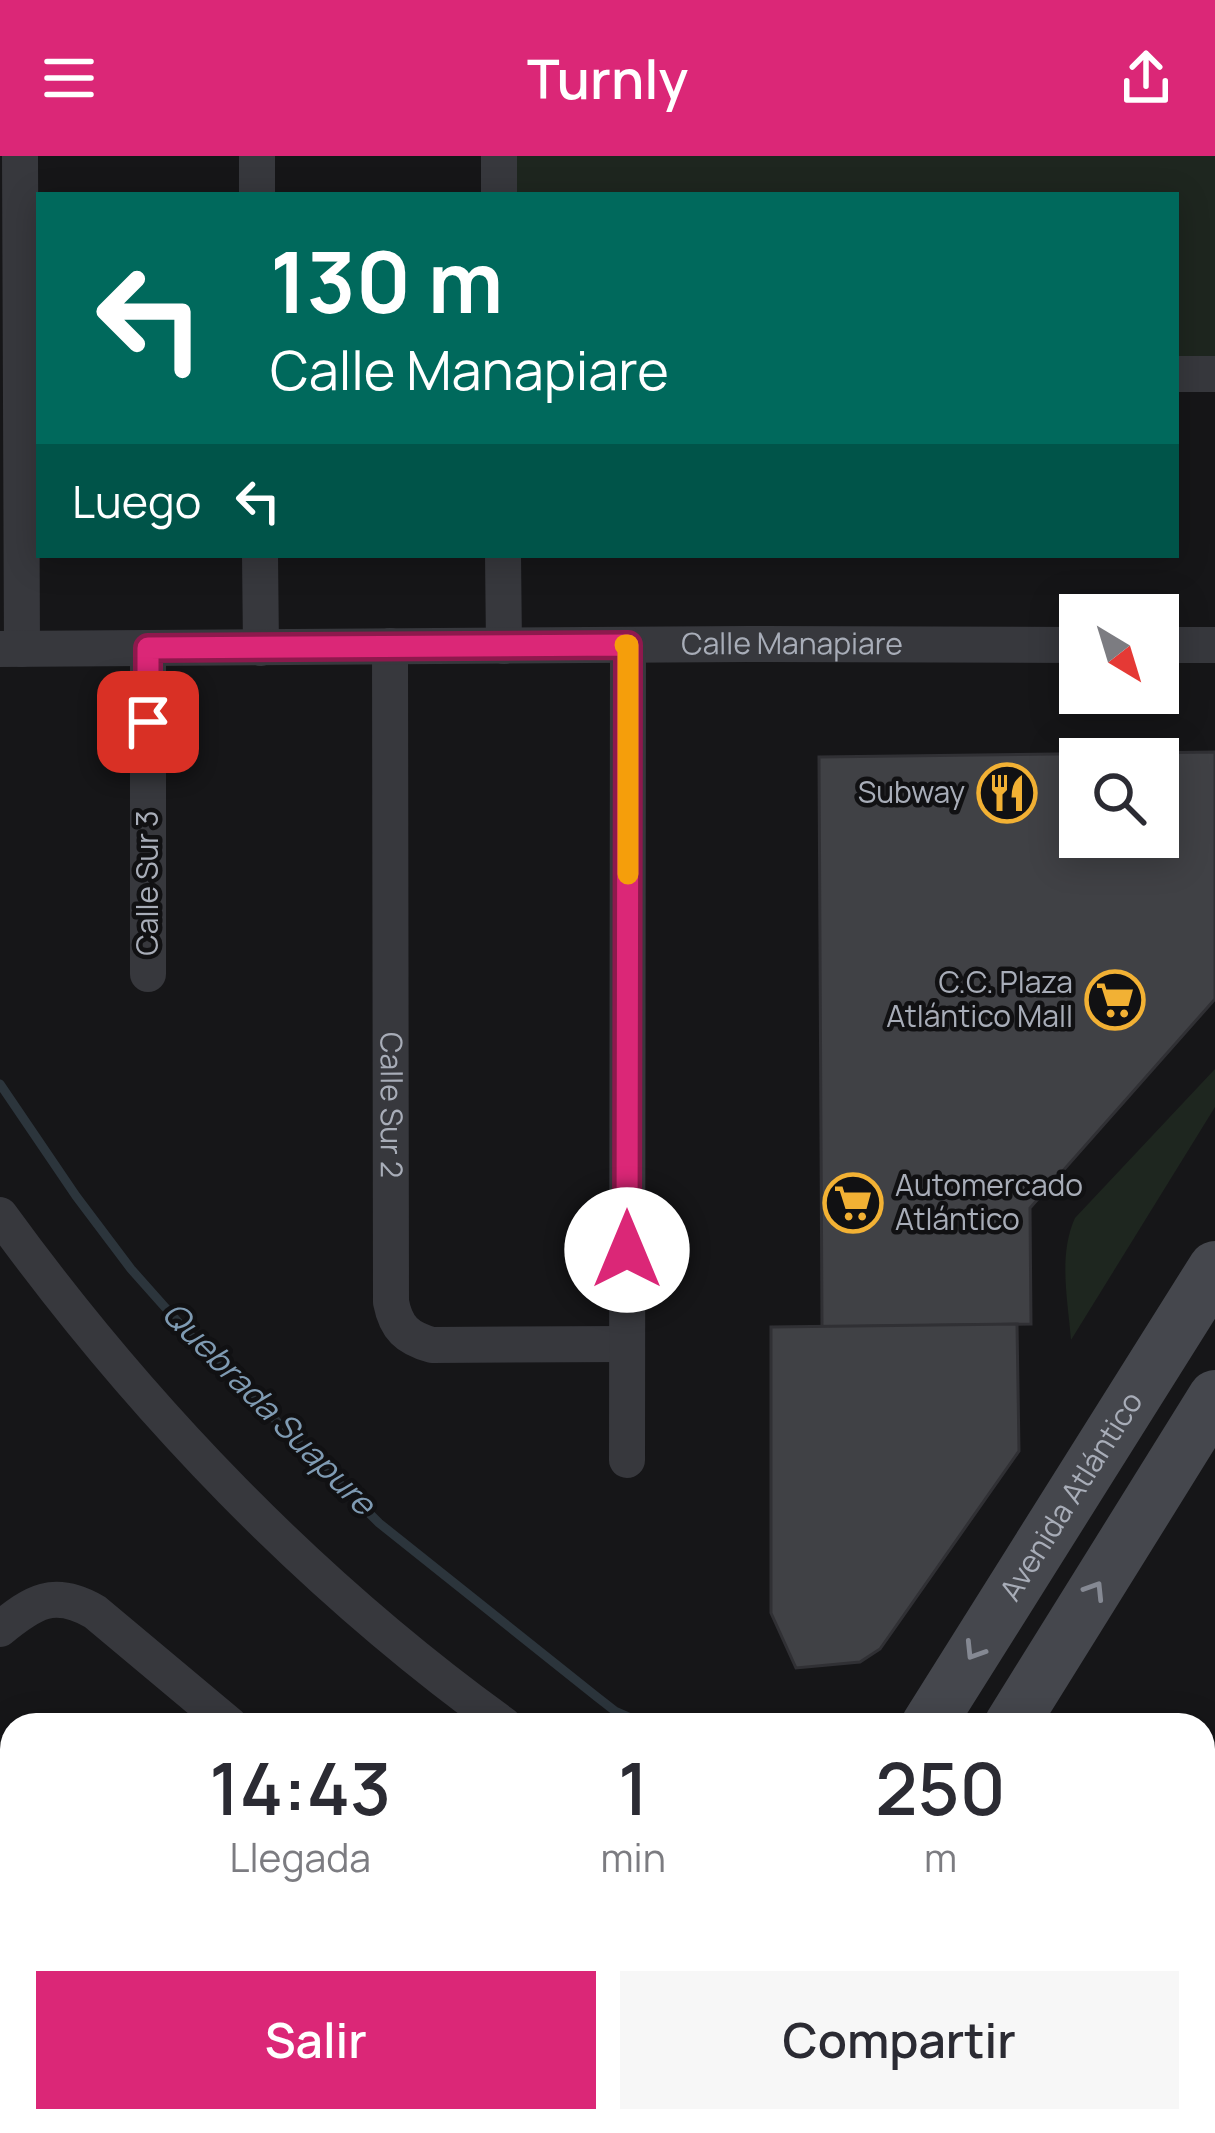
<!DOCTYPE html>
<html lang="es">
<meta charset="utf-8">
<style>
:root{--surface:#fff;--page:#f7f7f7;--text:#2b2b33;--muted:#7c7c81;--accent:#db2777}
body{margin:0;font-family:Manrope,sans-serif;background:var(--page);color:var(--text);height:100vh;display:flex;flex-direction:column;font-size:45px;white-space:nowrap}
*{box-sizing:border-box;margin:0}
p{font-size:39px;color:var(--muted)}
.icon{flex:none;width:66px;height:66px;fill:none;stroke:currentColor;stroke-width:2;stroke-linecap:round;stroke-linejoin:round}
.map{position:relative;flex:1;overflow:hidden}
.side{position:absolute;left:0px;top:1557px;width:1215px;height:420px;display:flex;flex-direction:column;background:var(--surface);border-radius:36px 36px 0 0;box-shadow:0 6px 30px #0003}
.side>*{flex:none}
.hud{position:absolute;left:36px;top:36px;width:1143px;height:366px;border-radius:0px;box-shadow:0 6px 30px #0003;background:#00695c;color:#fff;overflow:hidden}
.needle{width:78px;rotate:142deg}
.buttons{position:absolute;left:1059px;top:438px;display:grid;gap:24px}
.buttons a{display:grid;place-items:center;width:120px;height:120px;border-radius:0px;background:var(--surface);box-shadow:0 6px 30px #0003;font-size:60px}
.pin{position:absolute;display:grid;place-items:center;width:102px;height:102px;color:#fff;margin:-51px;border-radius:24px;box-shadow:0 6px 18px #0006}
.me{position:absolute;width:132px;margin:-66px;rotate:0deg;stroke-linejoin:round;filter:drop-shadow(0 0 9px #0008)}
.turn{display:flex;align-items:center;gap:42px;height:252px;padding:0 36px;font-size:54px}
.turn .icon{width:156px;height:156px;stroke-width:2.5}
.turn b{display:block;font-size:84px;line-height:102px}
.then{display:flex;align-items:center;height:114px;padding:0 36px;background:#0003;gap:24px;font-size:45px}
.eta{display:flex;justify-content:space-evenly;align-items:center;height:204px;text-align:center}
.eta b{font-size:72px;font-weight:600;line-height:84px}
.cta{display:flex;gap:24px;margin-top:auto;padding:24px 36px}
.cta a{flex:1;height:138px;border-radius:0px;background:var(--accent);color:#fff;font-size:48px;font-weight:600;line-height:138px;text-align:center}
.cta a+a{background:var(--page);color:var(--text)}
header{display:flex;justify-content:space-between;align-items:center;height:156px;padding:0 36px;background:var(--accent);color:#fff;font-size:54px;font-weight:600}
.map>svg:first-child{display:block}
.green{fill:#1e261f}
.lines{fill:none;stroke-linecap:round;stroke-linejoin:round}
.stream{stroke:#2c353c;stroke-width:9}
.building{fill:#404145;stroke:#303034;stroke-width:3;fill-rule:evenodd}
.lane{stroke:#37383d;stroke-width:18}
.street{stroke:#37383d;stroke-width:36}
.secondary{stroke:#45474d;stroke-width:54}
.oneway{stroke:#858993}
.route-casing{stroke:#8e194d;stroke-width:30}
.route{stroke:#db2777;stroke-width:21}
.slow{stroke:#f59e0b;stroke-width:21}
.labels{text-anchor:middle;stroke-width:9;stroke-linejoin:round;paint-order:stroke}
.street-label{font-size:30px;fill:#a8adb8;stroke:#111113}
.poi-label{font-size:30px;fill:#a8adb8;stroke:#111113;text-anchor:end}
.water-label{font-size:33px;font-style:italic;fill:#7f9bb3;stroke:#111113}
</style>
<header><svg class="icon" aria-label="menu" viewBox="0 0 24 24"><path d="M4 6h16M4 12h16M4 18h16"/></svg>Turnly<svg class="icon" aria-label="share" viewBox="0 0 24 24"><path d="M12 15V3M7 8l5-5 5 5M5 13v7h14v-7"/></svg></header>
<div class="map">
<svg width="1215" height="1977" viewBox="0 0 1215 1977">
<rect width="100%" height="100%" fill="#161618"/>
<g class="green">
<polygon points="499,0 1215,0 1215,218 1176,218 1176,39 499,39"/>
<path d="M 1215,913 L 1215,951 L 1071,1184 C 1068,1145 1058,1099 1075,1062 Z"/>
</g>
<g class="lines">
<g class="stream">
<polyline points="0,928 76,1040 131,1113 187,1176 379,1367 597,1541 615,1555 647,1569"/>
<polyline points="1203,1925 1215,1932"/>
</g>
</g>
<g class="building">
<path d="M 1215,596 L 1215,843 L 1030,1052 L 1031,1168 L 822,1171 L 819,601 ZM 1080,603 L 1158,603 L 1158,681 L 1080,681 Z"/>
<polygon points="1017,1168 1019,1295 880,1493 860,1506 796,1512 771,1457 771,1171"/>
</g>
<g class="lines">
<g class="lane">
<polyline points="421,1965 426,1977"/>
<polyline points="514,1977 521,1965"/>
<polyline points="594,1977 601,1965"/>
<polyline points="946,1977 950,1965"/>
</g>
<g class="street">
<polyline points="20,0 22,493"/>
<polyline points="257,0 257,39"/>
<polyline points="499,0 499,39"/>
<polyline points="1176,218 1215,218"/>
<polyline points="260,399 261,492"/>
<polyline points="503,399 504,490"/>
<polyline points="1158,489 1215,489"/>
<path id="s1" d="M 390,490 L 391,1146 C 396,1172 407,1182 432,1189 L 627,1188"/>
<polyline points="148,492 148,818"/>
<path id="s2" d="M 0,493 L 747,488 L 1080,489"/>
<path d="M 0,1059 C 140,1252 310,1429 504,1569"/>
<polyline points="627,1304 628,489"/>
<path d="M 0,1473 C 33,1446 54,1432 95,1456 L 230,1569"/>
<polyline points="195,1965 198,1977"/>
</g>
<g class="secondary">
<path id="s3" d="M 928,1569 L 1215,1112"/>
<polyline points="1011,1569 1215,1241"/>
<polyline points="1020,1965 1040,1977"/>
<polyline points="1131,1965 1150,1977"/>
<polyline points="674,1977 681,1965"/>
<polyline points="756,1977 763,1965"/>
</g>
</g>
<defs><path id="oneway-chevron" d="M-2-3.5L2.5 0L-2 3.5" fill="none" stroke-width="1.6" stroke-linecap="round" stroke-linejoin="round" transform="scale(3)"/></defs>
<g class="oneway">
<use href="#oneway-chevron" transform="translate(1095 1434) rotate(-58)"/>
<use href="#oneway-chevron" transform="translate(974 1495) rotate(122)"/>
</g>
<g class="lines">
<defs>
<polyline id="route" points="148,566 148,492 628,489 627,1094"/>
</defs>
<use href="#route" class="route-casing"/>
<use href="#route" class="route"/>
<polyline class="slow" points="625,489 628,489 628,718"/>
</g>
<defs>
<symbol id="restaurant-ring" viewBox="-11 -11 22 22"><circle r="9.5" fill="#111113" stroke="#f2b134" stroke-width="1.5"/><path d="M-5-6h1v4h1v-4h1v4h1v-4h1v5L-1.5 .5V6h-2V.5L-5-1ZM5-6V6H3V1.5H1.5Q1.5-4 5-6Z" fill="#f2b134"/></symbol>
<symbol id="supermarket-ring" viewBox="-11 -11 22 22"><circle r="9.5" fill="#111113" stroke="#f2b134" stroke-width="1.5"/><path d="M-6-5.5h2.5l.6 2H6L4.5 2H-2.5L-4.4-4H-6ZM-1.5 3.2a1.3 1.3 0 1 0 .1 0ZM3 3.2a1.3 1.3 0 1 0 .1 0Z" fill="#f2b134"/></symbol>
</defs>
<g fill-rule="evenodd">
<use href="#restaurant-ring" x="974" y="604" width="66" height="66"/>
<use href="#supermarket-ring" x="1082" y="811" width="66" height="66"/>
<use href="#supermarket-ring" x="820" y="1014" width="66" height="66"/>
</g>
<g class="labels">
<g class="street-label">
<text dy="10" stroke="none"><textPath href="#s2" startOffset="792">Calle Manapiare</textPath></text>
<text transform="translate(148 727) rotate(-90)" y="10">Calle Sur 3</text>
<text dy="10" stroke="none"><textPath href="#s1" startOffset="459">Calle Sur 2</textPath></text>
<text dy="10" stroke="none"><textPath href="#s3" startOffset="270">Avenida Atlántico</textPath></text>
</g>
<g class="poi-label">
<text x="965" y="647">Subway</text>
<text x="1073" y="837">C.C. Plaza<tspan x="1073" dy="34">Atlántico Mall</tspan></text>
<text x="895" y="1040" text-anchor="start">Automercado<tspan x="895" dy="34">Atlántico</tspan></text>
</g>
<g class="water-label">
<text transform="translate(269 1252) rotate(45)" y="12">Quebrada Suapure</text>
</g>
</g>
</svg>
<div class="buttons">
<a><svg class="needle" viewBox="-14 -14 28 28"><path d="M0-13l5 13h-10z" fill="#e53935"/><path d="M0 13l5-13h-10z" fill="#7c7c81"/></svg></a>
<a><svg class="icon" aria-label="search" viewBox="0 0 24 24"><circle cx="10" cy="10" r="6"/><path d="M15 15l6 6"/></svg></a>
</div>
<div class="pin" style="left:148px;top:566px;background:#d93025"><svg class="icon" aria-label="arrive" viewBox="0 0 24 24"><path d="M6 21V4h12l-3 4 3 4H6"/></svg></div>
<svg class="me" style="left:627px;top:1094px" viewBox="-20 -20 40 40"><circle r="19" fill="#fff"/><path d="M0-13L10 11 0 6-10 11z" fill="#db2777"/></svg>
<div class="hud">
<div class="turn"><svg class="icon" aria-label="left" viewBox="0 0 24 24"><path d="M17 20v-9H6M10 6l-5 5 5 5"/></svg><div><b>130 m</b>Calle Manapiare</div></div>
<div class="then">Luego<svg class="icon" aria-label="left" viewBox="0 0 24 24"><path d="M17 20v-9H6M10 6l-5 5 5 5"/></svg></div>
</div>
<section class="side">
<div class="eta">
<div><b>14:43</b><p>Llegada</p></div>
<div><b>1</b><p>min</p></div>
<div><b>250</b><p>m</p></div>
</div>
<div class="cta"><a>Salir</a><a>Compartir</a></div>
</section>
</div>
